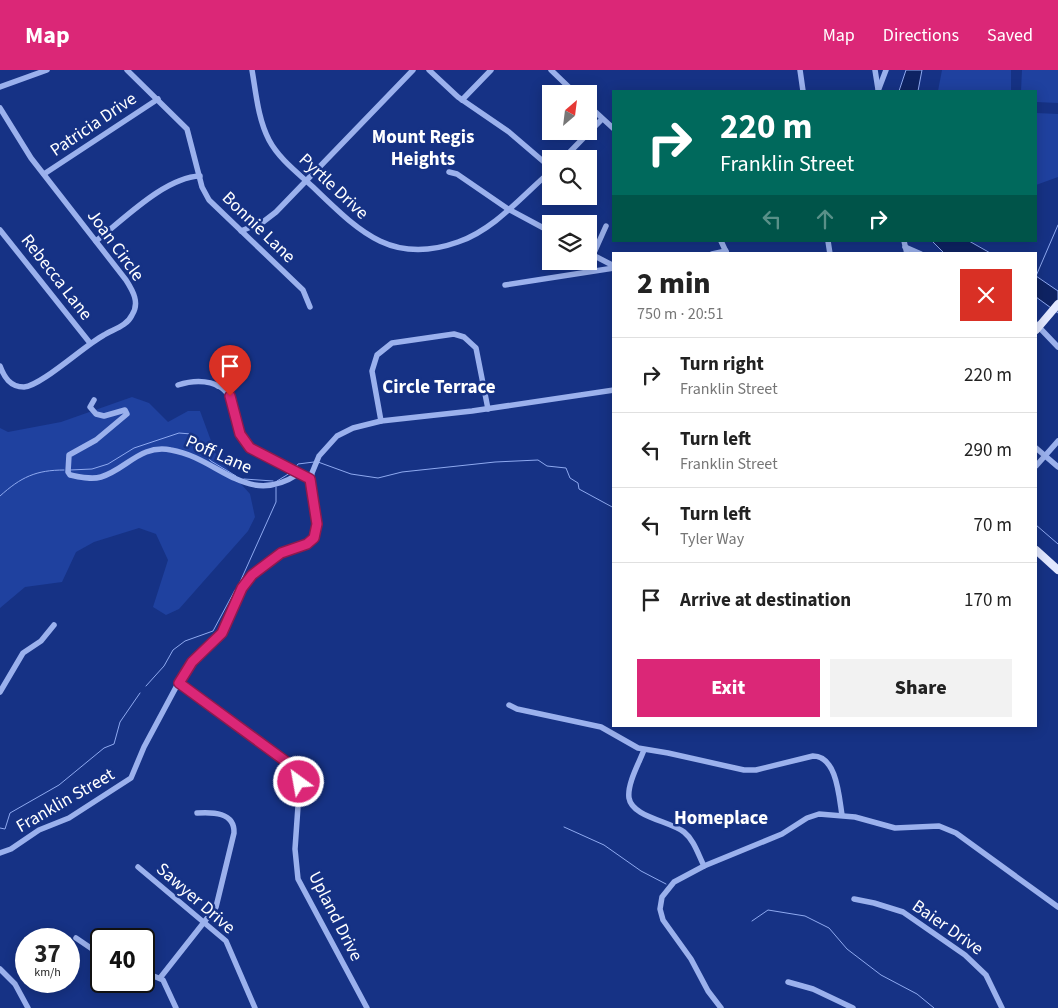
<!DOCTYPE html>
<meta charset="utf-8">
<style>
:root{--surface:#fff;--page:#f2f2f2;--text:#222;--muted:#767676;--line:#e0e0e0;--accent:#db2777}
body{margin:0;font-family:"Source Sans 3",sans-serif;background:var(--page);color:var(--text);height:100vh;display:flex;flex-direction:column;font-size:19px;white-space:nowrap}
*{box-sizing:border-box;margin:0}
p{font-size:16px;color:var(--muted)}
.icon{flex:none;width:28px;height:28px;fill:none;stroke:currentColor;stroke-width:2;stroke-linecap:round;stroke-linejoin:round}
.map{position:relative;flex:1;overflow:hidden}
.panel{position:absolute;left:612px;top:182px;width:425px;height:475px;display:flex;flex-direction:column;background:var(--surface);border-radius:0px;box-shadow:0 2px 12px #0003}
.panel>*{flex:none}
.guide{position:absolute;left:612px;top:20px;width:425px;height:152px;border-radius:0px;box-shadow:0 2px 12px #0003;background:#00695c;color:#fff;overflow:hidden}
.needle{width:32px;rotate:28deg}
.fabs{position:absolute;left:542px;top:15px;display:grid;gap:10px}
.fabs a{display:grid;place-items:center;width:55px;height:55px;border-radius:0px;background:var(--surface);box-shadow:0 2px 12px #0003;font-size:25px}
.speed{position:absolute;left:15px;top:858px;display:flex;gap:10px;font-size:25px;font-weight:700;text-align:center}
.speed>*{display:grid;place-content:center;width:65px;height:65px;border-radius:50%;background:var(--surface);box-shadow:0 2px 12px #0003;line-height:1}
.speed small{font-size:12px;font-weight:400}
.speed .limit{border:2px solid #111;border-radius:8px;background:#fff;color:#111}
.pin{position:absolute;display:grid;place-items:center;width:42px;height:42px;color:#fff;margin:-51px -21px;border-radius:50% 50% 50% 0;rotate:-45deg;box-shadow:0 0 5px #0007}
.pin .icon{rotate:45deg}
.me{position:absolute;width:55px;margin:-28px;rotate:328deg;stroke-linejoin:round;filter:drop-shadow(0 0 4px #0008)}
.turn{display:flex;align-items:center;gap:18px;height:105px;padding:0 25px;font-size:22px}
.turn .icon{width:65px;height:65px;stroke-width:2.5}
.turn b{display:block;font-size:35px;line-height:42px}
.lanes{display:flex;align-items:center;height:48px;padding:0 25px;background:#0003;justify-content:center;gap:25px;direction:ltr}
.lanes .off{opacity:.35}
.round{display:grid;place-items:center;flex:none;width:52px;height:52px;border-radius:0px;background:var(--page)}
.summary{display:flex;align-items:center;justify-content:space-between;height:85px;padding:0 25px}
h1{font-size:30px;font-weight:800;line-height:38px}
.cta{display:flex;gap:10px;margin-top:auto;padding:10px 25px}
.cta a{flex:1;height:58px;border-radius:0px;background:var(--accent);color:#fff;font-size:20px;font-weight:800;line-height:58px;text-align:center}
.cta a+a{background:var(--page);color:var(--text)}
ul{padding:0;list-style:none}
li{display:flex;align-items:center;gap:15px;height:75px;padding:0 25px;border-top:1px solid var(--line)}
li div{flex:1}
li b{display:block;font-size:19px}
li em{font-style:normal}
header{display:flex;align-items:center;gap:30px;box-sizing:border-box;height:70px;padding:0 25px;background:var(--accent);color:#fff}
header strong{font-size:24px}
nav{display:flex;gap:28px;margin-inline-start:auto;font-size:18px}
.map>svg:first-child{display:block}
.green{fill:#1f419f}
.water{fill:#0e2363;stroke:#8ea9f0}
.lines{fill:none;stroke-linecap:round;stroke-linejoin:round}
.stream{stroke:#8ea9f0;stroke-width:1}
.minor{stroke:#9bb1ed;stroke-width:5.5}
.major{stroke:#e2e8ff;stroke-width:8}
.route-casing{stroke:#8e194d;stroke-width:12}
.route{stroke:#db2777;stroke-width:9}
.labels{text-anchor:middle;stroke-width:5;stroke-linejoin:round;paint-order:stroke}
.street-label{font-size:18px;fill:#fff;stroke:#163285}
.neighbourhood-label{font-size:19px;font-weight:bold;fill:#fff;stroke:#163285}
</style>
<header>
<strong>Map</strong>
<nav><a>Map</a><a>Directions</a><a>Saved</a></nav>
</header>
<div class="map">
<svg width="1058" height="938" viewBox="0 0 1058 938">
<rect width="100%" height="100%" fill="#163285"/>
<g class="green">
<polygon points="942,0 1011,0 1011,21 938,21"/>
<polygon points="1022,0 1058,0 1058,33 1036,32 1036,21 1021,21"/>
<polygon points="1036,43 1058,44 1058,107 1036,115"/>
<polygon points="132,327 149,333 168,352 188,341 200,341 217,387 250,424 255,447 248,461 179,539 166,545 153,537 168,490 156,464 139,458 94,472 76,482 62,512 25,517 0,538 0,358 8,362 61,352"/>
</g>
<g class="water">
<polygon points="906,0 922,0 918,21 899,21"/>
<polygon points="932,171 969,171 992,184 945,184"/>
<polygon points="1036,206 1058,221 1058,243 1036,227"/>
</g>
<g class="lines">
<g class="stream">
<polyline points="1036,206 1058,155"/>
<polyline points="318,392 351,404 378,408 402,402 495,392 538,390 547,396 566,398 570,408 578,413 579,419 614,438"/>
<polyline points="295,398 298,394 314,392"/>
<polyline points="70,400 92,399 108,394 134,378 179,363 191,364 199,370 202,381 211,391 236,406"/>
<polyline points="244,409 273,411"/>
<polyline points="277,411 290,403"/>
<path d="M 0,426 C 21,407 36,400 64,400"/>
<polyline points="1036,455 1058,474"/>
<polyline points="240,512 276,432 276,417"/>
<polyline points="146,616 164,596 173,580 185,571 213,561 235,520"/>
<polyline points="564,757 604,775 641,801 666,814"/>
<polyline points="0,758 5,759 10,743 59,715 104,678 114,674 120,652 140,623"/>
<polyline points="752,851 768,840 805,846 829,858 847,879 881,905 917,924 934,938"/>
</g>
<g class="minor">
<polyline points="127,0 187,59 202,117 209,130 303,220 310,237"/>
<path d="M 252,0 C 256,23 258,49 269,70 C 279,89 298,103 313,117 C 358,160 391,196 458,172 C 494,160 523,125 551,101"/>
<polyline points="429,0 458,27 509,62 551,98"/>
<polyline points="551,0 576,24"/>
<polyline points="800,0 803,21"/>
<polyline points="875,0 878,19"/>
<polyline points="0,17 47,0"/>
<polyline points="878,21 886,0"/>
<polyline points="462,30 491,0"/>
<polyline points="589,36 614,59"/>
<path d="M 0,38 L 31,88 L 126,210 C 133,221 140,233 132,245 C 127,256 114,259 104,265 C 85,275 41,316 24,317 C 10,317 4,307 0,296"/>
<polyline points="563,89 602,49"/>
<polyline points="449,102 457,104 508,139 551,162"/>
<polyline points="44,104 158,29"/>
<polyline points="0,160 90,273"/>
<polyline points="241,161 263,152 276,142 413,0"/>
<path d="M 96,171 C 123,150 165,107 200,106"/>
<polyline points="721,171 727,184"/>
<polyline points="828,171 830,184"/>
<polyline points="904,171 907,184"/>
<polyline points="905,177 921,184"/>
<polyline points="589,183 614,196"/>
<polyline points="712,184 726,181"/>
<polyline points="593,185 606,156"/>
<polyline points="505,215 614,198"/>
<polyline points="1036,254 1058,277"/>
<path d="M 178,315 C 199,308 225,310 233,334 C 238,348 237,362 247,373 C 253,381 299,404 310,409"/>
<polyline points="218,316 230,295"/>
<path d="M 94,330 L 90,337 L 96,344 L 104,346 L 125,340 L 127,344 L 96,370 L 69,385 L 68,402 L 70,405 C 80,407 91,410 101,407 C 127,399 140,374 171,380 C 219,388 247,438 298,404"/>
<polyline points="381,351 372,301 377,285 392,273 454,264 464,267 476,278 488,339"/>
<polyline points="1036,378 1058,397"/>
<polyline points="1036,396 1058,371"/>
<polyline points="179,613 272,680 294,701 299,722 295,779 298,809 367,938"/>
<polyline points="0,622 23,583 41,571 54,555"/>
<path d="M 509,635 L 517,639 L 601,657 L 638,678 L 668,683 L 744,700 L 756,700 L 813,686 C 837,686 839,727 842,745"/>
<path d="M 644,680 C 639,693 627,714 629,728 C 632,747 670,751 684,762 C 694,770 698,784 704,796"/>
<polyline points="0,783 11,779 39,760 69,748 131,708 144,677 182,606 192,592 222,563 242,518 253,505 269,491 307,474 314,468 317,454 310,417 312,403 319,386 337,366 353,358 381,351 472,341 614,320"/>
<polyline points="138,797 226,871 255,938"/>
<polyline points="854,829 874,833 903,842 965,885 986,905 1002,938"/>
<polyline points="76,868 101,885"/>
<polyline points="0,899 15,914 28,938"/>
<polyline points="144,902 163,910 176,938"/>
<path d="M 160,908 L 216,837 L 234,763 C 235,742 212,742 197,743"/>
<polyline points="788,912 813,919 853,938"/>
<polyline points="721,938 708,921 691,889 663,850 660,839 662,827 674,812 704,796 782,764 807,748 819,744 855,747 895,758 939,756 956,763 1058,837"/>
</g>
<g class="major">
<polyline points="1036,260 1058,234"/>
<polyline points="1036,480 1058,500"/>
</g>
</g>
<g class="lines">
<defs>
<polyline id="route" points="230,326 240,364 250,378 310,409 317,454 314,468 307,474 281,483 252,505 242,518 222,563 192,592 179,613 288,693 294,701 299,712"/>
</defs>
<use href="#route" class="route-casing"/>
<use href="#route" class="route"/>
</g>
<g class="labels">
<g class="street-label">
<text transform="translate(93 54) rotate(-34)" y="6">Patricia Drive</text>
<text transform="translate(334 116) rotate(43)" y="6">Pyrtle Drive</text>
<text transform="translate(259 157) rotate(44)" y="6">Bonnie Lane</text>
<text transform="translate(116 175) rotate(54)" y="6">Joan Circle</text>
<text transform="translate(57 207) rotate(52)" y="6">Rebecca Lane</text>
<text transform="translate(219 384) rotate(24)" y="6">Poff Lane</text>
<text transform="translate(65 730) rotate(-30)" y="6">Franklin Street</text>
<text transform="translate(196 828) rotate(41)" y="6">Sawyer Drive</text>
<text transform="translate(336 846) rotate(63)" y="6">Upland Drive</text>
<text transform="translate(948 857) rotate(35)" y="6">Baier Drive</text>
</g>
<g class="neighbourhood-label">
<text x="423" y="73">Mount Regis<tspan x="423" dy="22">Heights</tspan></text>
<text x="439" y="323">Circle Terrace</text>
<text x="721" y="754">Homeplace</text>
</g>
</g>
</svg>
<div class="fabs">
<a><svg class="needle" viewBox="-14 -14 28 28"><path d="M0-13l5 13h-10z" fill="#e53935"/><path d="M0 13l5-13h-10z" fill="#767676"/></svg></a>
<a><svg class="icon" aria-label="search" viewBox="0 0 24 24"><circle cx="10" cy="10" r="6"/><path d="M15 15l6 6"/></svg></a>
<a><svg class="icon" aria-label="layers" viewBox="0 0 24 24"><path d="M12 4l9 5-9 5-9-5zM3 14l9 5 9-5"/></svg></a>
</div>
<div class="speed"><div>37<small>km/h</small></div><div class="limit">40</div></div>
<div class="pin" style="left:230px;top:326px;background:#d93025"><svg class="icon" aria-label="arrive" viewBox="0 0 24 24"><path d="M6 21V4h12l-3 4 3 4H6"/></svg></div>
<svg class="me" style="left:299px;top:712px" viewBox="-20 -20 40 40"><circle r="17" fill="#db2777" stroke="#fff" stroke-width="3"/><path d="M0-11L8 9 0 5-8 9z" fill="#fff"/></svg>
<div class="guide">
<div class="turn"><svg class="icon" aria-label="right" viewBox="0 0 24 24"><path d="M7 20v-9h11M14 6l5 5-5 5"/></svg><div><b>220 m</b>Franklin Street</div></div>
<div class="lanes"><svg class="icon off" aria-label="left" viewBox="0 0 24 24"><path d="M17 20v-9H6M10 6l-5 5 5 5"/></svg><svg class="icon off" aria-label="ahead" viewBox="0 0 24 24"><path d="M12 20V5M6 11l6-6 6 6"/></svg><svg class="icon" aria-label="right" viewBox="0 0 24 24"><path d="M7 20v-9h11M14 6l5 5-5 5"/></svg></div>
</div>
<section class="panel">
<div class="summary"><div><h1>2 min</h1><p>750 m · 20:51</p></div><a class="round" style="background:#d93025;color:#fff"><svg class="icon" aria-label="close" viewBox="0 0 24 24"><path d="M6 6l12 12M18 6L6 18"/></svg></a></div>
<ul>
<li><svg class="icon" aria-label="right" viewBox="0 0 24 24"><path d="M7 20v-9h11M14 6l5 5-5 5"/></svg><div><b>Turn right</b><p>Franklin Street</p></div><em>220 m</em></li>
<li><svg class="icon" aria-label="left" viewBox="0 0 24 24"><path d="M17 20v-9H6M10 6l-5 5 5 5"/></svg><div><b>Turn left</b><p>Franklin Street</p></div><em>290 m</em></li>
<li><svg class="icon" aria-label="left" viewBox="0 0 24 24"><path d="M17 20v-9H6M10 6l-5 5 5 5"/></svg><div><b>Turn left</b><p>Tyler Way</p></div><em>70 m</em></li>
<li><svg class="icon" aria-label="arrive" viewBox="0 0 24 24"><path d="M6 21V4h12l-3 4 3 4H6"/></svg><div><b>Arrive at destination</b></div><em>170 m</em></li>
</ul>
<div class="cta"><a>Exit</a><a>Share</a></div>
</section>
</div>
